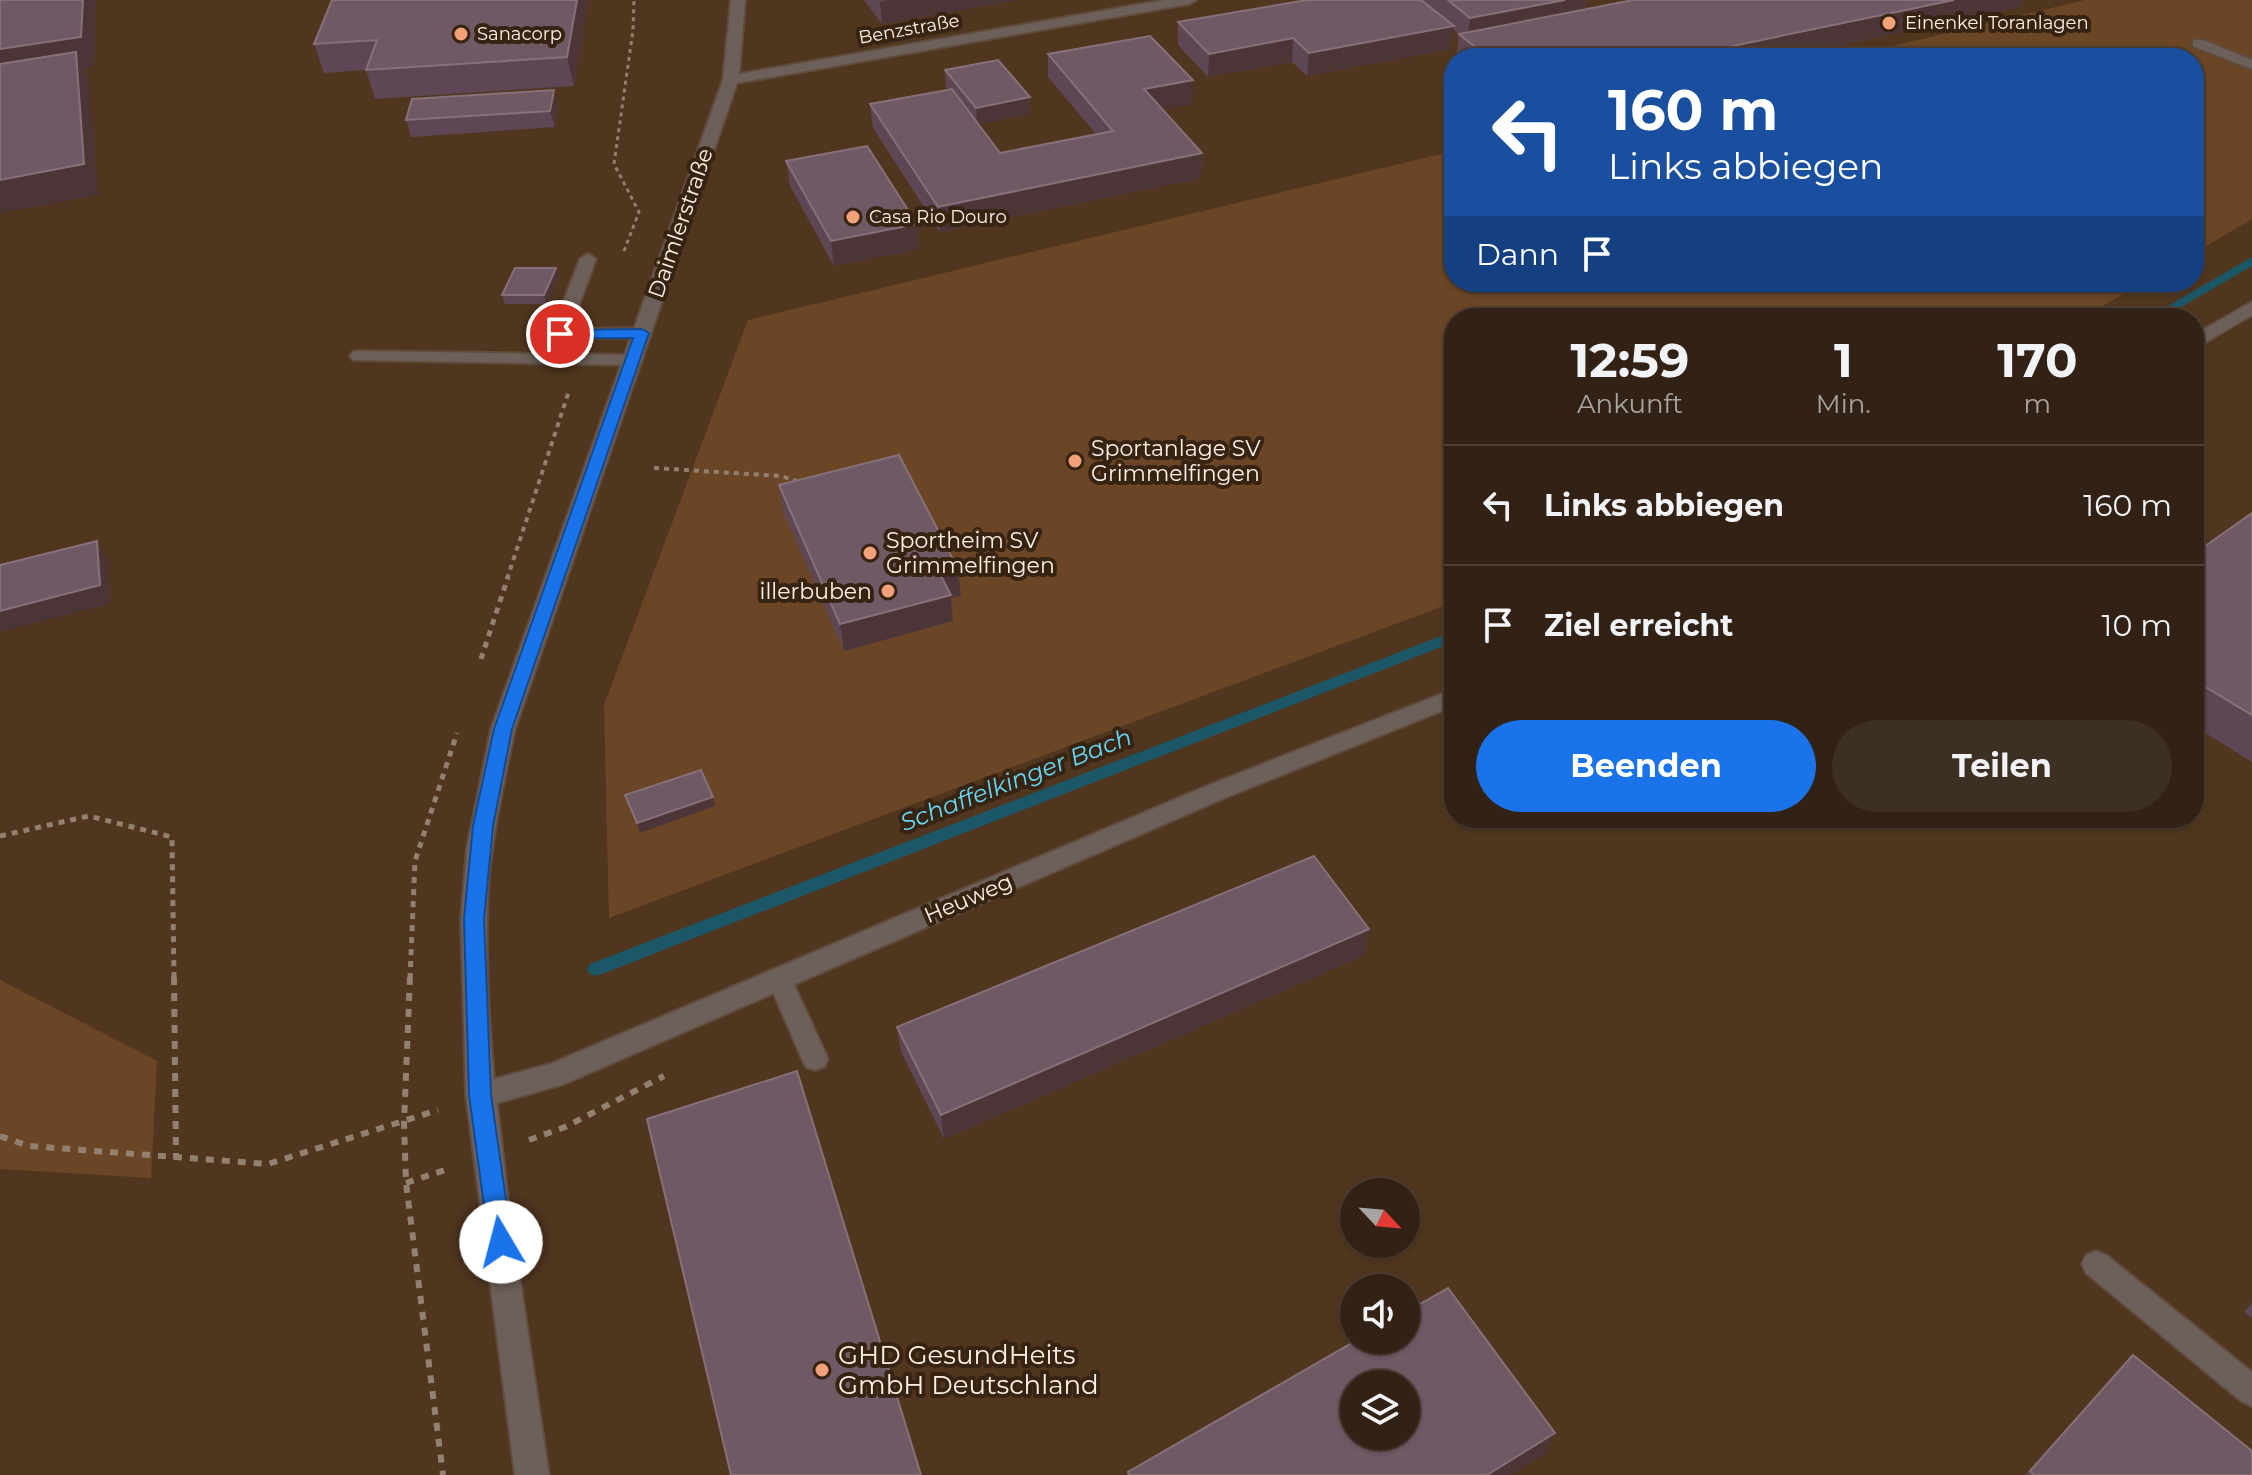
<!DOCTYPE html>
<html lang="de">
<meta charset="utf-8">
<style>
:root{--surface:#322215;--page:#3d2f22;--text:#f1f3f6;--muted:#a8a4a0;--line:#4d3f34;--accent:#1a73e8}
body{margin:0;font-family:Montserrat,sans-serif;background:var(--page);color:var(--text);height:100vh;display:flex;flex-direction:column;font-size:30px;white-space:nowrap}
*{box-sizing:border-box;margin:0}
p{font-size:26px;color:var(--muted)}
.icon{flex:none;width:44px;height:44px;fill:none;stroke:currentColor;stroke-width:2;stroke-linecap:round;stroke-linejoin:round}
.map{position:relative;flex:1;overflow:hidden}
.sheet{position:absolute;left:1444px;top:308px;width:760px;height:520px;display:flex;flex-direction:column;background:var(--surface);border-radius:32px;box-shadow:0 2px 6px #0004,0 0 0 2px var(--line)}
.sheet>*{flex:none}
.guide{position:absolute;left:1444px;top:48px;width:760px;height:244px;border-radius:32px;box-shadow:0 2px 6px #0004,0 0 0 2px var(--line);background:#1a4fa0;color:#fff;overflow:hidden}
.needle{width:52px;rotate:116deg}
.buttons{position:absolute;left:1340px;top:1178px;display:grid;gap:16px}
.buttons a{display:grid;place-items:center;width:80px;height:80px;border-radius:50%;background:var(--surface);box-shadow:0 2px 6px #0004,0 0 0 2px var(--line);font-size:40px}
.pin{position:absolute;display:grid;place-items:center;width:68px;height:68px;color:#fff;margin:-34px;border:4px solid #fff;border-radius:50%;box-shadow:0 2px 8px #0007}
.me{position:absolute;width:88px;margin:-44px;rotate:352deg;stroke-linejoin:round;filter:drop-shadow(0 0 6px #0008)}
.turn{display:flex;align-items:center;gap:28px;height:168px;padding:0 32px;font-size:36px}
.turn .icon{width:104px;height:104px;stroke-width:2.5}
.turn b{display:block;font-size:56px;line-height:68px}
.then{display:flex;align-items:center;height:76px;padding:0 32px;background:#0003;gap:16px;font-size:30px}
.eta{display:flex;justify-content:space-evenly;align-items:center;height:136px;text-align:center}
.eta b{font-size:48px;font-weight:700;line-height:56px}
.button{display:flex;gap:16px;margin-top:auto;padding:16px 32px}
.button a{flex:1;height:92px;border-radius:48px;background:var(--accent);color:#fff;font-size:32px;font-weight:700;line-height:92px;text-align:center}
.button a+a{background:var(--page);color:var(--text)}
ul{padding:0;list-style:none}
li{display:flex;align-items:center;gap:24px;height:120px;padding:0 32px;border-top:2px solid var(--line)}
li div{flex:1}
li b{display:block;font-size:30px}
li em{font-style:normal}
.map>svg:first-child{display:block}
.built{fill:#50361f;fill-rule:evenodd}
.green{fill:#6b4626}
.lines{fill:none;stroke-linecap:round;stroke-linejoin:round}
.stream{fill:#1b5767;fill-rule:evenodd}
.lane-casing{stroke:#604c3c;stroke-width:4}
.street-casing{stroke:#604c3c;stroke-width:4}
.path-far3{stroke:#928071;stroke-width:3;stroke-dasharray:4 4;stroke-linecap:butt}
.path-far2{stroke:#928071;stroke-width:4;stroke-dasharray:5 5;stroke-linecap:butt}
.path-far1{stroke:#928071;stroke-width:5;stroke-dasharray:6 6;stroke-linecap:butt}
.path{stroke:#928071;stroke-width:6;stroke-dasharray:8 8;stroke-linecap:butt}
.lane{fill:#6d605a;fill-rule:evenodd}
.street{fill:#6d605a;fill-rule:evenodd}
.wall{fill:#5e4754}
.shaded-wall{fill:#4c3537}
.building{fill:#6f5964;stroke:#867178;stroke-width:2;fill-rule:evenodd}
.route{fill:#1a73e8;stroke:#114b97;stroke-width:2}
.poi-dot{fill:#f1a27b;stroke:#372312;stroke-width:3}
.labels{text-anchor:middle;stroke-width:8;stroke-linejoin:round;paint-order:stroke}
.far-poi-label{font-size:18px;fill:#fef0e5;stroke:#372312;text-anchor:start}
.far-street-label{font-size:18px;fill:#fef0e5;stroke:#372312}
.street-label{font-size:22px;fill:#fef0e5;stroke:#372312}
.poi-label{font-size:22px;fill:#fef0e5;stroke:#372312;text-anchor:start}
.water-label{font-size:24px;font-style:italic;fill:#66d8f7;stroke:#372312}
.near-poi-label{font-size:26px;fill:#fef0e5;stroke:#372312;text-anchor:start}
</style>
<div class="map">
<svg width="2252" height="1475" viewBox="0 0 2252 1475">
<rect width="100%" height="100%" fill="#422d1c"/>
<path class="built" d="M 0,0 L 2252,0 L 2252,1475 L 0,1475 ZM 1454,58 L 2194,58 L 2194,282 L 1454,282 ZM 1454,318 L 2194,318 L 2194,818 L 1454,818 ZM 1354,1192 L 1406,1192 L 1406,1244 L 1354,1244 ZM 1354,1288 L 1406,1288 L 1406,1340 L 1354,1340 ZM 1354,1384 L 1406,1384 L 1406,1436 L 1354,1436 Z"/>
<g class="green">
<polygon points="2085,0 2252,0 2252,219 2194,253 2194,58 1843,58"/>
<polygon points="1454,151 1454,282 2144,282 2082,318 1454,318 1454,602 609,918 604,705 748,320"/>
<polygon points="0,980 157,1061 151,1178 0,1169"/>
</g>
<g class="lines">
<g class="stream">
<polygon points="2252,257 2252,266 2162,318 2147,318"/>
<polygon points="1454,631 1454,642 602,974 596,976 590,974 587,969 590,964"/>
</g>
<defs>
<g id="lane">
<polygon points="2193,40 2203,40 2252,60 2252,69 2193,46"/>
<polygon points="588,254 596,259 570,329 642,328 648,329 651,333 648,337 554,338 551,334 580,259"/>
<polygon points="359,351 632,355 641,360 632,365 353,360 350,356 353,352"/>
<polygon points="779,968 788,971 791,978 828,1059 824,1067 815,1070 806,1067 802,1059 767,978 770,971"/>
<polygon points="2096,1251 2106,1255 2252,1372 2252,1406 2241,1401 2086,1273 2082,1264 2086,1255"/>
</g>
<g id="street">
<path d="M 731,0 L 745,0 L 739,74 L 1165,0 L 1196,0 L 1189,4 L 737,83 L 515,729 C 505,777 494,826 489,875 C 484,942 488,1012 494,1079 L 550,1064 L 1209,785 L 1454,689 L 1454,706 L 1227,797 L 564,1084 L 497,1103 L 508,1199 L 549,1475 L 515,1475 L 466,1095 L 461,920 L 467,848 L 491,729 L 723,80 Z"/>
<polygon points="2252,302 2252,315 2194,349 2194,335"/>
</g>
</defs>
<use href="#lane" class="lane-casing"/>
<use href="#street" class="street-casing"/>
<polyline class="path-far3" points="624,251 639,212 614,164 633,30 634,0"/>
<g class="path-far2">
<polyline points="654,468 781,476 800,482"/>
<polyline points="507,579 569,391"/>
</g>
<g class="path-far1">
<polyline points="481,659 508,577"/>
<polyline points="0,836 89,816 172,837 174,979"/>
<polyline points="410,979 415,861 457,733"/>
</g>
<g class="path">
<polyline points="174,977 176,1159"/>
<polyline points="410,977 404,1123 406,1183 443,1475"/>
<polyline points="0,1136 29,1146 268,1164 438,1110"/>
<polyline points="529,1140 565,1127 664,1076"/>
<polyline points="406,1183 448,1169"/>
</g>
<use href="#lane" class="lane"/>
<use href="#street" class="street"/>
</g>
<g class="wall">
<polygon points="332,0 588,0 574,86 375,99 366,70 324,73 314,44"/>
<polygon points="864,0 1019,0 882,24"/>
<polygon points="1307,0 1587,0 1585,9 2021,7 1779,58 1456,58 1459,34 1453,30 1450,49 1307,76 1292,62 1208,77 1178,45 1178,22"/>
<polygon points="1048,54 1192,104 1162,109 1202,153 1201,178 940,232 873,128 870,104 949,90 946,87 945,70 1030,97 1030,114 979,124 1000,153 1096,134 1048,77"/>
<polygon points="558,106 555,127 411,137 406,120"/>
<polygon points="786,161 917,224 919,249 834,266 790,186"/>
<polygon points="556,268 559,277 546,304 505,304 502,295"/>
<polygon points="779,485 961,596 951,598 953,621 844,651 783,511"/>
<polygon points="2252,513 2252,762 2194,726 2194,554"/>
<polygon points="1365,955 944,1139 901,1052 897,1027"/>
<polygon points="2252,1303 2252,1318 2244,1312"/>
<polygon points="2133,1355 2252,1475 2025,1475"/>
</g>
<g class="shaded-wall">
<polygon points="83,0 96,0 94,66 84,68 89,81 98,195 0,213 0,49"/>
<polygon points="577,0 588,0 574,86 567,57"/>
<polygon points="888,0 1019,0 882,24 880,2"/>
<polygon points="1565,0 1587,0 1584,18 1467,41 1470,18"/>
<polygon points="1954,0 2023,0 2021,7 1779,58 1675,58"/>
<polygon points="1454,26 1450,49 1307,76 1309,53"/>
<polygon points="1293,38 1292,62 1208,77 1209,54"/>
<polygon points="1193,80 1192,104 1144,113 1144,89"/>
<polygon points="554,90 558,106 555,127 550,111"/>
<polygon points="1030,97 1030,114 977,125 976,108"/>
<polygon points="1202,153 1201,178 940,232 938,207"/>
<polygon points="917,224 919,249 834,266 831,241"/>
<polygon points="556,268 559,277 546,304 544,295"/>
<polygon points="97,541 107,559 110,604 0,632 0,611"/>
<polygon points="958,569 961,596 951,598 953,621 844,651 840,624 940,574"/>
<polygon points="713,797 715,806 640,833 637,823"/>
<polygon points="1369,929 1365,955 944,1139 941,1115"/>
<polygon points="1555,1433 1545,1454 1512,1475 1487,1475"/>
</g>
<g class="building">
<polygon points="0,0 83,0 81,37 0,49"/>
<polygon points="332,0 577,0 567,57 366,70 377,40 314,44"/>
<polygon points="1307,0 1421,0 1454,26 1309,53 1293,38 1209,54 1178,22"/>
<polygon points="1448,0 1565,0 1470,18"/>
<polygon points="1633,0 1954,0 1675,58 1489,58 1459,34"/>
<polygon points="1150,36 1193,80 1144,89 1202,153 938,207 870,104 952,89 1000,153 1113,131 1048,54"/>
<polygon points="76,52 84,164 0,180 0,64"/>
<polygon points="998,60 1030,97 976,108 945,70"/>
<polygon points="554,90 550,111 406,120 412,99"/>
<polygon points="867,146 917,224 831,241 786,161"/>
<polygon points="515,268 556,268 544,295 502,295"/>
<polygon points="899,455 958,569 940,574 951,595 840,624 779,485"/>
<polygon points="2252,513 2252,715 2194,680 2194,554"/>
<polygon points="97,541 100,585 0,611 0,565"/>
<polygon points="701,770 713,797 637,823 625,795"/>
<polygon points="1314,856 1369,929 941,1115 897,1027"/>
<polygon points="797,1071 921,1475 731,1475 647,1119"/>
<path d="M 1448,1288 L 1555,1433 L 1487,1475 L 1129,1475 L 1128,1472 L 1357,1340 L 1406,1340 L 1406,1312 ZM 1354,1384 L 1406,1384 L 1406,1436 L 1354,1436 Z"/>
<polygon points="2133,1355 2252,1451 2252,1475 2034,1475 2030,1471"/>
</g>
<polygon class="route" points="642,329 649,333 512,729 493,826 484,919 491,1095 512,1242 509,1249 501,1253 492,1249 489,1242 469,1095 464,919 473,826 494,729 633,338 560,338 553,334 560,330"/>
<g class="poi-dot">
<circle cx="1889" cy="23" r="8"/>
<circle cx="461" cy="34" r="8"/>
<circle cx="853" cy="217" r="8"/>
<circle cx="1075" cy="461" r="8"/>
<circle cx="870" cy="553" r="8"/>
<circle cx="888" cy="591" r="8"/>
<circle cx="822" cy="1370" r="8"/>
</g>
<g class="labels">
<g class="far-poi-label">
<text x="1905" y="29">Einenkel Toranlagen</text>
<text x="477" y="40">Sanacorp</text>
<text x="869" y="223">Casa Rio Douro</text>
</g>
<g class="far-street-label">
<text transform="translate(909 29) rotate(-10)" y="6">Benzstraße</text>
</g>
<g class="street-label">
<text transform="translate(680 223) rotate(-71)" y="8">Daimlerstraße</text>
<text transform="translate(968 898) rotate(-23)" y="8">Heuweg</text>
</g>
<g class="poi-label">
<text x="1091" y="456">Sportanlage SV<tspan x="1091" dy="25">Grimmelfingen</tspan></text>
<text x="886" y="548">Sportheim SV<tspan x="886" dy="25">Grimmelfingen</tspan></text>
<text x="872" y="599" text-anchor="end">illerbuben</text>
</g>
<g class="water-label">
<text transform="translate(1016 780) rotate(-21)" y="8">Schaffelkinger Bach</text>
</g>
<g class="near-poi-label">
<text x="838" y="1364">GHD GesundHeits<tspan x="838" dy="30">GmbH Deutschland</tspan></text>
</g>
</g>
</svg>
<div class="buttons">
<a><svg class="needle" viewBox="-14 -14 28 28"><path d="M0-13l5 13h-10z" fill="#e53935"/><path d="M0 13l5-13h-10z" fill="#a8a4a0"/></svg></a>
<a><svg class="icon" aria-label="sound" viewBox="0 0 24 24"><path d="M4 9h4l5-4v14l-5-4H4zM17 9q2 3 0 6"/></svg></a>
<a><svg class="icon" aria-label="layers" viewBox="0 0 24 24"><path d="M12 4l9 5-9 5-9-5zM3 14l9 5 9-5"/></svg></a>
</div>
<div class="pin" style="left:560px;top:334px;background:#d93025"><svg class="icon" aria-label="arrive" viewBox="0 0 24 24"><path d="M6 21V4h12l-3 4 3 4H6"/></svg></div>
<svg class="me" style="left:501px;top:1242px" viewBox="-20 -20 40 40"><circle r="19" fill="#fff"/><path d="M0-13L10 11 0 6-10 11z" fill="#1a73e8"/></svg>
<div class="guide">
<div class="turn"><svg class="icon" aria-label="left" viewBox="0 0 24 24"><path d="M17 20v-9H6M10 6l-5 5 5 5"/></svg><div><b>160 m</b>Links abbiegen</div></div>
<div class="then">Dann<svg class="icon" aria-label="arrive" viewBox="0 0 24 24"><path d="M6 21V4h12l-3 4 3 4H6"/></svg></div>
</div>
<section class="sheet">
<div class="eta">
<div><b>12:59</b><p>Ankunft</p></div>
<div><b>1</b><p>Min.</p></div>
<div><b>170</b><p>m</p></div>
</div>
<ul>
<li><svg class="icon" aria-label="left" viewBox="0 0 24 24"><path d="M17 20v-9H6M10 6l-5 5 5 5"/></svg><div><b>Links abbiegen</b></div><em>160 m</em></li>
<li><svg class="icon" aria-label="arrive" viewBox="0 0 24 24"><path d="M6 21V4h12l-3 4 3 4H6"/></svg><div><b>Ziel erreicht</b></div><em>10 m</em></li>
</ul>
<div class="button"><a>Beenden</a><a>Teilen</a></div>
</section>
</div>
